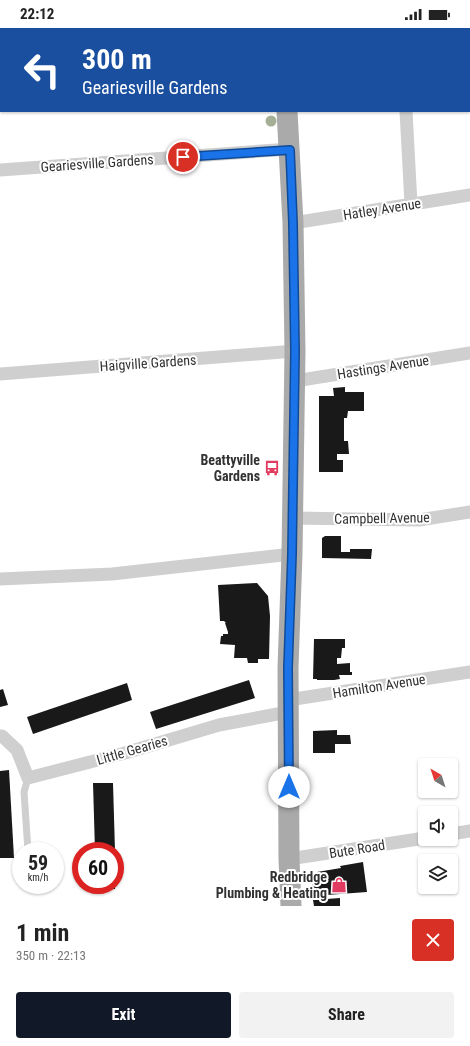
<!DOCTYPE html>
<meta charset="utf-8">
<style>
:root{--surface:#fff;--page:#f2f2f2;--text:#222;--muted:#767676;--accent:#111827}
body{margin:0;font-family:"Roboto Condensed",sans-serif;background:var(--page);color:var(--text);height:100vh;display:flex;flex-direction:column;font-size:15px;white-space:nowrap}
*{box-sizing:border-box;margin:0}
p{font-size:13px;color:var(--muted)}
.icon{flex:none;width:22px;height:22px;fill:none;stroke:currentColor;stroke-width:2;stroke-linecap:round;stroke-linejoin:round}
.map{position:relative;height:878px;overflow:hidden}
.details{display:flex;flex-direction:column;background:var(--surface);flex:1}
.details>*{flex:none}
.guide{position:absolute;left:0px;top:0px;width:470px;height:84px;box-shadow:0 1px 3px #0004;background:#1a4fa0;color:#fff;overflow:hidden}
.needle{width:26px;rotate:321deg}
.controls{position:absolute;left:418px;top:730px;display:grid;gap:8px}
.controls a{display:grid;place-items:center;width:40px;height:40px;border-radius:4px;background:var(--surface);box-shadow:0 1px 3px #0004;font-size:20px}
.speed{position:absolute;left:12px;top:814px;display:flex;gap:8px;font-size:20px;font-weight:700;text-align:center}
.speed>*{display:grid;place-content:center;width:52px;height:52px;border-radius:50%;background:var(--surface);box-shadow:0 1px 3px #0004;line-height:1}
.speed small{font-size:10px;font-weight:400}
.speed .limit{border:6px solid #d22;background:#fff;color:#111}
.pin{position:absolute;display:grid;place-items:center;width:34px;height:34px;color:#fff;margin:-17px;border:2px solid #fff;border-radius:50%;box-shadow:0 1px 4px #0007}
.me{position:absolute;width:44px;margin:-22px;rotate:0deg;stroke-linejoin:round;filter:drop-shadow(0 0 3px #0008)}
.turn{display:flex;align-items:center;gap:14px;height:84px;padding:0 16px;font-size:18px}
.turn .icon{width:52px;height:52px;stroke-width:2.5}
.turn b{display:block;font-size:28px;line-height:34px}
.round{display:grid;place-items:center;flex:none;width:42px;height:42px;border-radius:4px;background:var(--page)}
.headline{display:flex;align-items:center;justify-content:space-between;height:68px;padding:0 16px}
h1{font-size:24px;font-weight:700;line-height:30px}
.button{display:flex;gap:8px;margin-top:auto;padding:8px 16px}
.button a{flex:1;height:46px;border-radius:4px;background:var(--accent);color:#fff;font-size:16px;font-weight:700;line-height:46px;text-align:center}
.button a+a{background:var(--page);color:var(--text)}
.status{display:flex;justify-content:space-between;align-items:center;height:28px;padding:0 20px;background:var(--surface);direction:ltr}
.status svg{height:11px;fill:currentColor}
.map>svg:first-child{display:block}
.building{fill:#191919}
.lines{fill:none;stroke-linecap:round;stroke-linejoin:round}
.path{stroke:#ccc;stroke-width:2.5;stroke-dasharray:2 2;stroke-linecap:butt}
.lane{stroke:#cfcfcf;stroke-width:7}
.street{stroke:#cfcfcf;stroke-width:13}
.primary{stroke:#aaa;stroke-width:21}
.tree{fill:#a5af95}
.route-casing{stroke:#114b97;stroke-width:10}
.route{stroke:#1a73e8;stroke-width:7}
.labels{text-anchor:middle;stroke-width:4;stroke-linejoin:round;paint-order:stroke}
.street-label{font-size:14px;fill:#323232;stroke:#fff}
.poi-label{font-size:14px;font-weight:bold;fill:#323232;stroke:#fff;text-anchor:end}
</style>
<div class="status"><b>22:12</b><svg viewBox="0 0 49 12"><path d="M0 12V9h3v3zM5 12V6h3v6zM10 12V3h3v9zM15 12V0h3v12zM26 1h20v11H26zM47 4h2v5h-2z"/></svg></div>
<div class="map">
<svg width="470" height="878" viewBox="0 0 470 878">
<rect width="100%" height="100%" fill="#fff"/>
<g class="building">
<polygon points="345,359 345,364 364,364 364,383 348,383 347,390 344,390 344,413 348,413 349,426 337,426 337,432 343,432 343,444 319,444 319,368 334,368 333,360"/>
<polygon points="325,508 341,508 341,524 350,524 350,521 372,521 371,531 322,530 322,510"/>
<polygon points="257,555 268,568 270,588 269,631 258,631 258,635 248,635 247,630 234,630 235,617 220,616 221,608 223,608 223,606 228,606 228,604 225,595 226,595 224,593 220,593 218,557"/>
<polygon points="314,611 345,611 345,620 342,620 341,630 337,630 337,636 350,635 350,644 352,644 352,647 339,647 340,651 334,652 317,652 317,651 313,651"/>
<polygon points="249,652 255,670 156,701 150,684"/>
<polygon points="127,655 132,672 33,706 27,689"/>
<polygon points="3,661 8,677 0,679 0,662"/>
<polygon points="337,702 337,707 350,707 351,716 335,716 335,725 313,725 313,703"/>
<polygon points="9,742 14,830 0,830 0,743"/>
<polygon points="93,755 113,755 115,823 95,823"/>
<polygon points="363,834 367,864 313,868 312,849 317,844 341,840 340,838"/>
<polygon points="95,857 115,857 115,861 96,862"/>
<polygon points="340,870 340,878 314,878 313,872"/>
</g>
<g class="lines">
<polyline class="path" points="167,1 167,0"/>
<g class="lane">
<polyline points="450,0 451,1"/>
<polyline points="469,2 470,2"/>
<polyline points="28,823 24,764 28,750"/>
</g>
<g class="street">
<polyline points="120,0 120,1"/>
<polyline points="395,0 395,1"/>
<polyline points="412,1 413,0"/>
<polyline points="406,83 411,176"/>
<polyline points="0,142 290,121"/>
<polyline points="293,195 470,167"/>
<polyline points="0,346 295,323"/>
<polyline points="295,353 470,325"/>
<polyline points="293,490 419,492 470,484"/>
<polyline points="0,551 112,546 292,526"/>
<polyline points="288,672 470,644"/>
<polyline points="0,708 2,708 17,722 28,750 125,725 219,697 288,684"/>
<polyline points="451,806 470,803"/>
<polyline points="289,831 425,810"/>
</g>
<g class="primary">
<polyline points="277,0 278,1"/>
<polyline points="287,83 293,195 295,323 292,526 288,640 289,831 291,878"/>
</g>
</g>
<circle class="tree" cx="271" cy="93" r="5.5"/>
<g class="lines">
<defs>
<polyline id="route" points="183,129 290,122 293,195 295,323 292,526 288,640 289,759"/>
</defs>
<use href="#route" class="route-casing"/>
<use href="#route" class="route"/>
</g>
<defs>
<symbol id="bus-bare" viewBox="-9 -9 18 18"><path d="M-5-6H5V4H4V6H2V4H-2V6H-4V4H-5ZM-3.5-4V0h7V-4ZM-3.5 1.2v1.5H-2V1.2ZM2 1.2v1.5H3.5V1.2Z" fill="#e23b61" stroke="#fff" stroke-width="2.5" paint-order="stroke"/></symbol>
<symbol id="shop-bare" viewBox="-9 -9 18 18"><path d="M-5-2.5h2.3a2.7 3.5 0 0 1 5.4 0H5L5.5 6h-11ZM-1.5-2.5h3a1.5 2.3 0 0 0-3 0Z" fill="#e23b61" stroke="#fff" stroke-width="2.5" paint-order="stroke"/></symbol>
</defs>
<g fill-rule="evenodd">
<use href="#bus-bare" x="261" y="429" width="22" height="22"/>
<use href="#shop-bare" x="328" y="846" width="22" height="22"/>
</g>
<g class="labels">
<g class="street-label">
<text transform="translate(97 135) rotate(-4)" y="5">Geariesville Gardens</text>
<text transform="translate(382 181) rotate(-9)" y="5">Hatley Avenue</text>
<text transform="translate(148 335) rotate(-4)" y="5">Haigville Gardens</text>
<text transform="translate(383 339) rotate(-9)" y="5">Hastings Avenue</text>
<text transform="translate(382 490) rotate(-1)" y="5">Campbell Avenue</text>
<text transform="translate(379 658) rotate(-9)" y="5">Hamilton Avenue</text>
<text transform="translate(132 722) rotate(-16)" y="5">Little Gearies</text>
<text transform="translate(357 821) rotate(-9)" y="5">Bute Road</text>
</g>
<g class="poi-label">
<text x="260" y="437">Beattyville<tspan x="260" dy="16">Gardens</tspan></text>
<text x="327" y="854">Redbridge<tspan x="327" dy="16">Plumbing &amp; Heating</tspan></text>
</g>
</g>
</svg>
<div class="controls">
<a><svg class="needle" viewBox="-14 -14 28 28"><path d="M0-13l5 13h-10z" fill="#e53935"/><path d="M0 13l5-13h-10z" fill="#767676"/></svg></a>
<a><svg class="icon" aria-label="sound" viewBox="0 0 24 24"><path d="M4 9h4l5-4v14l-5-4H4zM17 9q2 3 0 6"/></svg></a>
<a><svg class="icon" aria-label="layers" viewBox="0 0 24 24"><path d="M12 4l9 5-9 5-9-5zM3 14l9 5 9-5"/></svg></a>
</div>
<div class="speed"><div>59<small>km/h</small></div><div class="limit">60</div></div>
<div class="pin" style="left:183px;top:129px;background:#d93025"><svg class="icon" aria-label="arrive" viewBox="0 0 24 24"><path d="M6 21V4h12l-3 4 3 4H6"/></svg></div>
<svg class="me" style="left:289px;top:759px" viewBox="-20 -20 40 40"><circle r="19" fill="#fff"/><path d="M0-13L10 11 0 6-10 11z" fill="#1a73e8"/></svg>
<div class="guide">
<div class="turn"><svg class="icon" aria-label="left" viewBox="0 0 24 24"><path d="M17 20v-9H6M10 6l-5 5 5 5"/></svg><div><b>300 m</b>Geariesville Gardens</div></div>
</div>
</div>
<section class="details">
<div class="headline"><div><h1>1 min</h1><p>350 m · 22:13</p></div><a class="round" style="background:#d93025;color:#fff"><svg class="icon" aria-label="close" viewBox="0 0 24 24"><path d="M6 6l12 12M18 6L6 18"/></svg></a></div>
<div class="button"><a>Exit</a><a>Share</a></div>
</section>
